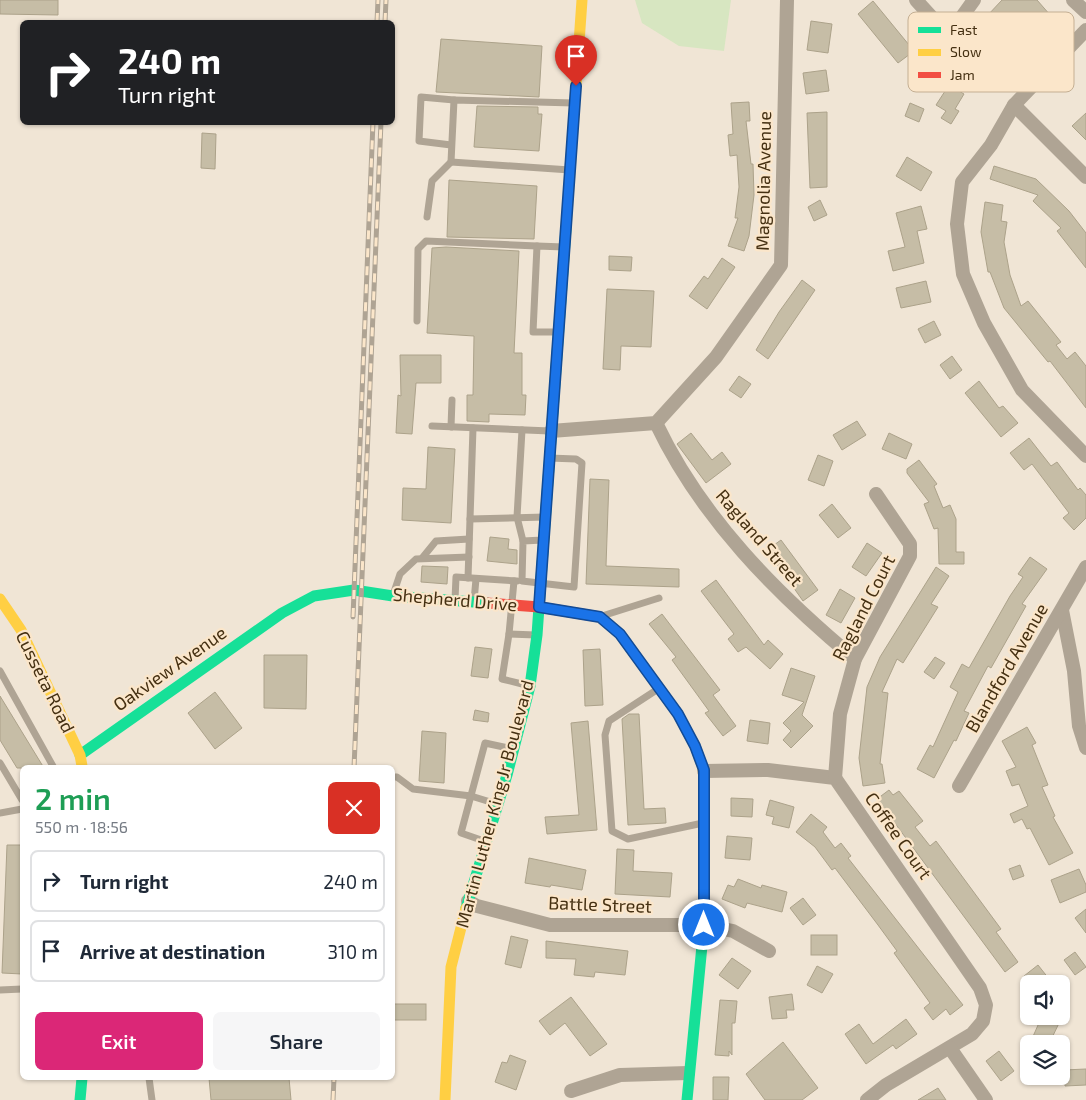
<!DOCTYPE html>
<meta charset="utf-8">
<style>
:root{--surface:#fff;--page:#f6f6f7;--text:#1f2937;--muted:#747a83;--line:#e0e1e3;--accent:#db2777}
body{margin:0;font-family:"Exo 2",sans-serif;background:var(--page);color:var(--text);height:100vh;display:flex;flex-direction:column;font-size:19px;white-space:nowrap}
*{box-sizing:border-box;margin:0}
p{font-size:16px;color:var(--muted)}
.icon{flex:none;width:28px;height:28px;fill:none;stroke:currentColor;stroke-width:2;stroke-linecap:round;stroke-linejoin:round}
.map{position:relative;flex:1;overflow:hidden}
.panel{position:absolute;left:20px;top:765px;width:375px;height:315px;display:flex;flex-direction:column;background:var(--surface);border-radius:8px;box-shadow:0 1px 4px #0004}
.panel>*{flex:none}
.top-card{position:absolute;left:20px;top:20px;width:375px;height:105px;border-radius:8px;box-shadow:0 1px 4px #0004;background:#202124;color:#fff;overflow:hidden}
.tools{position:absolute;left:1020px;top:975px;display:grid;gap:10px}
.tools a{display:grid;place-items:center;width:50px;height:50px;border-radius:8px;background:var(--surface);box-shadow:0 1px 4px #0004;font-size:25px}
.pin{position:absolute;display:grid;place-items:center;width:42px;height:42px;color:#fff;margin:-51px -21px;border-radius:50% 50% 50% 0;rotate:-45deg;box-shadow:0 0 5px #0007}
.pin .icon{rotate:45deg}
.me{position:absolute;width:55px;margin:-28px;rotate:0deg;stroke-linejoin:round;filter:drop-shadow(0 0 4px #0008)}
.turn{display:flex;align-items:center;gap:18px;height:105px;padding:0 15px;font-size:22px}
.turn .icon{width:65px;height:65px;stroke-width:2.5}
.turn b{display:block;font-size:35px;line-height:42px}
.round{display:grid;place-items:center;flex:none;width:52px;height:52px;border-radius:8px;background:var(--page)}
.headline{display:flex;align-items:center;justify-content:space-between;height:85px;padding:0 15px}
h1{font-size:30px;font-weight:600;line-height:38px;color:#1e9e55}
.action{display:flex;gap:10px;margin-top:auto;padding:10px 15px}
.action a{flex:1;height:58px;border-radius:8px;background:var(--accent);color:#fff;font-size:20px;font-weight:600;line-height:58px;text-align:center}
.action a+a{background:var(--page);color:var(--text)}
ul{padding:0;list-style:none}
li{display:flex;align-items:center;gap:15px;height:62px;margin:0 10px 8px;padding:0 5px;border:2px solid var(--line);border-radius:8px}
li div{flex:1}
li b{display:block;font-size:19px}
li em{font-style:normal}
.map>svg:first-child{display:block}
.green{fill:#d7e6c1}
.building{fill:#c6bda6;stroke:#aca28a}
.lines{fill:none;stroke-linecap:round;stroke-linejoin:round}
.lane{stroke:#afa494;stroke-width:7}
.street{stroke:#afa494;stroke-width:14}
.fast{stroke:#16e098;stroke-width:11}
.slow{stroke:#ffcf43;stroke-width:11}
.jam{stroke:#f24e42;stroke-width:11}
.rail-casing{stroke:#afa494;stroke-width:5}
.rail{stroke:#fbe6ca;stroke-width:3;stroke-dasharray:9;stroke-linecap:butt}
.route-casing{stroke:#114b97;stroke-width:12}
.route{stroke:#1a73e8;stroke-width:9}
.labels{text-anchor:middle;stroke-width:4.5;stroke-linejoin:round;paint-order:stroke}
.street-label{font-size:18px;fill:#453012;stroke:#fbe6ca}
.key{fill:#fbe6ca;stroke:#c4af93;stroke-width:1}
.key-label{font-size:14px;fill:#453012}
</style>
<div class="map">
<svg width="1086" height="1100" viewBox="0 0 1086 1100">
<rect width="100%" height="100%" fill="#f0e5d5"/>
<polygon class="green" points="635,0 731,0 724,51 679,46 642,23"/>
<g class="building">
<polygon points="0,0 58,0 58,15 0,14"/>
<polygon points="1002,0 1037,0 1058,24 1024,53 1010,37 1013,35 1001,21 980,41 972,32"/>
<polygon points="873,1 914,51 898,63 858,14"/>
<polygon points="811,21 832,24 828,53 807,50"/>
<polygon points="441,39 542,46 539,97 436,92"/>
<polygon points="826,70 829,91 806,94 803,73"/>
<polygon points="949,85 964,94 955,109 959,111 951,124 941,118 946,111 936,105"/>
<polygon points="749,102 750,121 746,121 751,164 753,164 754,195 749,236 744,251 728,246 738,218 735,218 739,187 737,155 730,156 728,135 733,134 731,103"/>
<polygon points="910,103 924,109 919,122 905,116"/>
<polygon points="477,106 538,107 538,114 542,114 539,151 474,147"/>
<polygon points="827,112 827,187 810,188 807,113"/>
<polygon points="1086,113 1086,140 1072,126"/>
<polygon points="202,133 216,134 215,169 201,168"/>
<polygon points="907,157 932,172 921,191 896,176"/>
<polygon points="994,166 1036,179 1069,211 1086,233 1086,268 1057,231 1061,228 1033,201 1038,195 990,179"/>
<polygon points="449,180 537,186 534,239 447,237"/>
<polygon points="820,200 827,215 814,221 808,207"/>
<polygon points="985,202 1003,205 1001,221 1007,222 1004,242 1010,275 1021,306 1028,301 1061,342 1056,345 1067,359 1075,352 1086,366 1086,408 1050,361 1048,362 1004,308 990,272 988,272 981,232"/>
<polygon points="921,206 927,229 917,231 924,263 893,271 888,251 905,247 896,213"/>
<polygon points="446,247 519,251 514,353 522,353 522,395 526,395 525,415 489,414 489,422 467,421 467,395 473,395 474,336 427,333 432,248"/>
<polygon points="609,256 632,257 631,271 609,270"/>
<polygon points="722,258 735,267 707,309 689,296 704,276 708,279"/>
<polygon points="802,280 815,290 768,359 756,350 779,312"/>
<polygon points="926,281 931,302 901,308 896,288"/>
<polygon points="607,289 654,291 651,347 621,346 620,370 603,369"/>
<polygon points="934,321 941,335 925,343 918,329"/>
<polygon points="400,355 441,355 441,383 416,383 412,434 396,433 398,395 401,396"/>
<polygon points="952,356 962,370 950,379 940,365"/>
<polygon points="739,376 751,384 741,398 729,390"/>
<polygon points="979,381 999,408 1003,406 1018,423 1001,437 965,393"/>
<polygon points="857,421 866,435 842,450 833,435"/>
<polygon points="691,433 712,460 722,452 731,464 706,483 677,444"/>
<polygon points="889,433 912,444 906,459 882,449"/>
<polygon points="1029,438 1051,466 1057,462 1078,490 1080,488 1086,495 1086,518 1074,530 1063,518 1069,513 1032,464 1024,470 1010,453"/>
<polygon points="428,447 455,449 451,523 402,520 403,488 426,489"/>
<polygon points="818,455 833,461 824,486 808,480"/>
<polygon points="919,460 937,484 934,486 943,508 950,505 956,519 956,552 964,552 964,564 939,564 938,528 934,529 924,504 929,502 907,473 907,469"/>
<polygon points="590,479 609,480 606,566 679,569 679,587 586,584"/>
<polygon points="832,504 851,528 838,538 819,515"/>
<polygon points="490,537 509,539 508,549 517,550 517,564 487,561"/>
<polygon points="781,540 818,590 803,601 767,550"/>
<polygon points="867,543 882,553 866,576 852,567"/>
<polygon points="1030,557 1047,569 1022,604 1026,606 991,668 988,666 964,711 969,713 956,741 954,740 934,778 917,769 930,745 933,747 958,692 950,687 962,664 969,668 1010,596 1023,577 1018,574"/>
<polygon points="422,566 448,567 447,584 421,582"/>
<polygon points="936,567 949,576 931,604 938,607 903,663 897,659 882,692 888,693 880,764 882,764 885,783 863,786 859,758 867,687 880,657"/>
<polygon points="716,580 764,645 768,640 783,654 770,669 746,647 738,652 728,639 734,634 701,591"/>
<polygon points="840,589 855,598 841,623 826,615"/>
<polygon points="662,614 720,690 713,695 736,726 723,736 705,713 709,711 672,660 676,657 649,624"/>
<polygon points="475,647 492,649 488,678 471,676"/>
<polygon points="600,649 603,705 585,706 583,650"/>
<polygon points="264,655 307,655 306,709 264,708"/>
<polygon points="935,657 945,663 934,679 924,672"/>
<polygon points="791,668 815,676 802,715 813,726 791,748 783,740 791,731 783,723 804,702 782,695"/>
<polygon points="215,692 242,728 215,749 188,713"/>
<polygon points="0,696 44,768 17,768 0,740"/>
<polygon points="475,710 489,713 488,722 473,720"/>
<polygon points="629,714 639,714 644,809 665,808 666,823 628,825 622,719"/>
<polygon points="750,720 770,723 768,744 747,741"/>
<polygon points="588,721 597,830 547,834 545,817 579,815 571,723"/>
<polygon points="1027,727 1036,743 1032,745 1048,785 1042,787 1055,816 1053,817 1073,853 1049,865 1030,828 1027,829 1022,819 1014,823 1010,814 1028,806 1019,784 1012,786 1006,771 1016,767 1002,741"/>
<polygon points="422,731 446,733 444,783 419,781"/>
<polygon points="889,790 893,795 899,791 923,821 915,827 930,846 936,841 1001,929 996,932 1018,962 1005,972 877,799"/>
<polygon points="731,798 753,799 752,817 731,816"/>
<polygon points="770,800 794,807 789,828 772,824 774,817 766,815"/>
<polygon points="811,814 827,827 823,832 835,848 841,843 851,856 848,858 963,1005 950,1015 946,1009 933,1020 924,1008 930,1003 894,953 897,951 878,925 835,868 832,870 815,847 796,832"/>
<polygon points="727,836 752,838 750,860 725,858"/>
<polygon points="7,845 22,845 22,974 2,973"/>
<polygon points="617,849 634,850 633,871 672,873 670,897 615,894"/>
<polygon points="529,858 586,870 582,890 551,885 550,887 525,883"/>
<polygon points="1020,865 1024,876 1013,880 1009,869"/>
<polygon points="1079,869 1086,885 1086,892 1060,903 1051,880"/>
<polygon points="738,879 761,888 762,885 787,892 782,912 747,903 745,908 722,899 728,885 734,887"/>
<polygon points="803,898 816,915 803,925 790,908"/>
<polygon points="1086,909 1086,933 1075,918"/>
<rect x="811" y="935" width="26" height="20"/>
<polygon points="511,936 528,940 521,968 505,964"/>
<polygon points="546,941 628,951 625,975 595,972 594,977 574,975 576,959 546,958"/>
<polygon points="1075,952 1086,967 1075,975 1064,960"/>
<polygon points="732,958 751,971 738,989 719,975"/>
<polygon points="1038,965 1053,984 1030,984 1024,976"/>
<polygon points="817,966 833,974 822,993 807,985"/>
<polygon points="792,994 794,1010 786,1010 787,1018 772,1019 769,997"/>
<polygon points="571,997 607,1044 590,1056 565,1023 550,1035 539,1021"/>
<polygon points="720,1000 737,1001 735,1023 732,1023 732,1055 729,1051 729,1056 715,1055"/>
<rect x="392" y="1004" width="34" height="16"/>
<polygon points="1042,1016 1049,1016 1060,1021 1049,1044 1036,1044 1031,1041"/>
<polygon points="906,1019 917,1034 896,1049 893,1045 866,1064 845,1034 859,1024 873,1044"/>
<polygon points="783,1042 818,1088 802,1100 765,1100 746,1074"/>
<polygon points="999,1051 1014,1071 1001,1081 986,1061"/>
<polygon points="510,1055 526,1061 516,1090 495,1082 502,1062 507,1063"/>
<polygon points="1086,1069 1086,1085 1065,1086 1064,1070"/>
<polygon points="713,1077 729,1077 728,1100 713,1100"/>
<polygon points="209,1078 289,1078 291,1100 211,1100"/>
<polygon points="938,1088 946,1100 918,1100"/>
</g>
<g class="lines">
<g class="lane">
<polyline points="451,145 419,141 421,97 454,100"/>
<polyline points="451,162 570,170"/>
<polyline points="427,217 432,181 451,162 454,100 574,103"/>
<polyline points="417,321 418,249 426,241 537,246"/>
<polyline points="557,332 533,332 537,246 564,247"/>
<polyline points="432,426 550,431"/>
<polyline points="451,427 452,400"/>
<polyline points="473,428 470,519 545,517"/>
<polyline points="522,430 517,517 523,541"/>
<polyline points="543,540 523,541 522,581 574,587 582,463 576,459 549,458"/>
<polyline points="423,557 436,541 469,539"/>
<polyline points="468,578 470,519"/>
<polyline points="514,581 509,634 502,679 530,686"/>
<polyline points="393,595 400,574 416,559 469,557"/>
<polyline points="455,600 456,577 517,581"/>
<polyline points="474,601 476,579"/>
<polyline points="602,616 659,598"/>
<polyline points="509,634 536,635"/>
<polyline points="0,671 54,768"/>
<polyline points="658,689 609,721 605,735 612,831 628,839 703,823"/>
<polyline points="0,763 22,800"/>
<polyline points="392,777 397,777 413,789 471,796 497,804"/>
<polyline points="0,813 22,809"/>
<polyline points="484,841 461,833 485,743 513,749"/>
<polyline points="0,990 22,989"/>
<polyline points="149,1078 152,1100"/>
</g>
<g class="street">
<polyline points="916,0 936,22 956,25 974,0"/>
<polyline points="1073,0 1086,12"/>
<polyline points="1086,30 1014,105 991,145 962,182 957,224 963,274 984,323 1022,390 1086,456"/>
<polyline points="1014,105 1086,177"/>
<path d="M 656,423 C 701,518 776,593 855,659"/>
<polyline points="551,431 656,423 716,357 781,265 787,0"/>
<polyline points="1062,610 1074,671 1079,726 1086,748"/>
<polyline points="704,771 768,770 835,778 980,988 986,1005 983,1021 972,1034 886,1085 867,1100"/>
<polyline points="835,778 840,714 855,659 910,556 910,544 876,494"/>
<polyline points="959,786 1086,567"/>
<polyline points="468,901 477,906 550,925 704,925 733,931 769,951"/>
<polyline points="950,1048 986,1100"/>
<polyline points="571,1091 620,1075 688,1073"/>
</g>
<g class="fast">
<polyline points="80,755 282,613 314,596 354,590 393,596 487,603"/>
<polyline points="466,908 507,775 530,686 537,635 566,228"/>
<polyline points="80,1100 82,1078"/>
<polyline points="687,1100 704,925 704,896"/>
</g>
<g class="slow">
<polyline points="566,228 582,0"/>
<polyline points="0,599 21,630 80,755 82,766"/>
<polyline points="600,617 620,634 678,714 695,746 704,771 704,896"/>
<polyline points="445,1100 451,967 466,908"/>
</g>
<polyline class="jam" points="487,603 539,607 600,617"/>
<defs>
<g id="rail">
<polyline points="377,22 378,0"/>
<polyline points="385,22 386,0"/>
<polyline points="353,617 373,122"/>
<polyline points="354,768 381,122"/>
<polyline points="333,1100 334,1078"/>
</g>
</defs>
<use href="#rail" class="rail-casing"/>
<use href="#rail" class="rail"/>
</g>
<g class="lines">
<defs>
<polyline id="route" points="576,86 539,607 600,617 620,634 678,714 695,746 704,770 704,925"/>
</defs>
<use href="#route" class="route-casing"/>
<use href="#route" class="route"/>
</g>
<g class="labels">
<g class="street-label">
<text transform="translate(764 181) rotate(-89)" y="6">Magnolia Avenue</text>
<text transform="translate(759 538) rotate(49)" y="6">Ragland Street</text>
<text transform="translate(455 600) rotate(5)" y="6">Shepherd Drive</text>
<text transform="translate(864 608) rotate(-63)" y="6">Ragland Court</text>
<text transform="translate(1007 668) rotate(-60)" y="6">Blandford Avenue</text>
<text transform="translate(170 669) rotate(-35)" y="6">Oakview Avenue</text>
<text transform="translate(45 682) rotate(64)" y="6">Cusseta Road</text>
<text transform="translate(495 804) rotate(-75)" y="6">Martin Luther King Jr Boulevard</text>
<text transform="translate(898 836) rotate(55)" y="6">Coffee Court</text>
<text transform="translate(600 905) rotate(2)" y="6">Battle Street</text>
</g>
</g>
<rect x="908" y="12" width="166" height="80" rx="8" class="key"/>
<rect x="918" y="27" width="23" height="6" fill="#16e098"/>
<rect x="918" y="49" width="23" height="7" fill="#ffcf43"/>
<rect x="918" y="72" width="23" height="6" fill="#f24e42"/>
<g class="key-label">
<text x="950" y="35">Fast</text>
<text x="950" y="57">Slow</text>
<text x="950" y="80">Jam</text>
</g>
</svg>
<div class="tools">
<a><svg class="icon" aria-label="sound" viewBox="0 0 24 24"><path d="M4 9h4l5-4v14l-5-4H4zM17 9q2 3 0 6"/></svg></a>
<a><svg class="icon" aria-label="layers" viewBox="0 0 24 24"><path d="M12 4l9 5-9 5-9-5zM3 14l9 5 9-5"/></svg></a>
</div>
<div class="pin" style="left:576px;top:86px;background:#d93025"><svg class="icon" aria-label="arrive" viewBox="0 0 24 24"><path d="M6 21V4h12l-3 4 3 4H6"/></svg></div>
<svg class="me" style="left:704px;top:925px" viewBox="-20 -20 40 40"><circle r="17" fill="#1a73e8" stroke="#fff" stroke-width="3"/><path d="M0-11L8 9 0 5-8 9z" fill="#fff"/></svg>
<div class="top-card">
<div class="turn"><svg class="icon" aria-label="right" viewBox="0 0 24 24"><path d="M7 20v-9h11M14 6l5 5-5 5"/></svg><div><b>240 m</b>Turn right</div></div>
</div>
<section class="panel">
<div class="headline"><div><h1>2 min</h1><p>550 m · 18:56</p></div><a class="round" style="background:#d93025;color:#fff"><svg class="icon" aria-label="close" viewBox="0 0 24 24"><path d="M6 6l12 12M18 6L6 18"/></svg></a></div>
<ul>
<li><svg class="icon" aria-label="right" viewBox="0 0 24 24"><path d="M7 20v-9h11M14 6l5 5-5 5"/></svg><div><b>Turn right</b></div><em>240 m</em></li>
<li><svg class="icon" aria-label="arrive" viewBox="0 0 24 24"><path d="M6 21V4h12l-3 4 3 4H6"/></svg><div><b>Arrive at destination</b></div><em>310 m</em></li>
</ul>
<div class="action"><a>Exit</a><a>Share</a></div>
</section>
</div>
